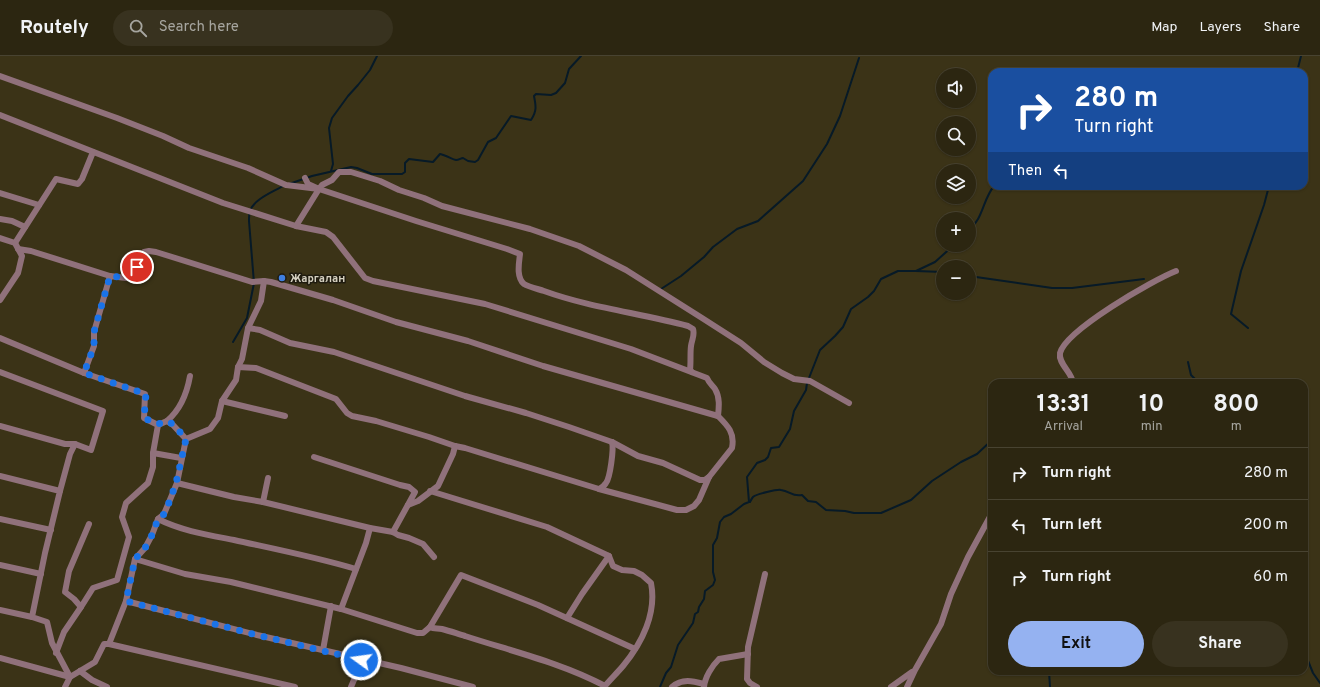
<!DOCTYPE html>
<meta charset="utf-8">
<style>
:root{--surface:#2c2611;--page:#38321f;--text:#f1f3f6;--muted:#a6a59f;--line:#484331;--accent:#95b2f1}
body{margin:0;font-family:Overpass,sans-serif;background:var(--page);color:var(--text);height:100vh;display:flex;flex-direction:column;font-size:15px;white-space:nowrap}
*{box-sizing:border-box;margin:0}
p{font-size:13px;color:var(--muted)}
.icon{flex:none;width:22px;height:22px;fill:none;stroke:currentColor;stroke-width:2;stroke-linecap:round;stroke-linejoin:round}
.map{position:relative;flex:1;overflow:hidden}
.details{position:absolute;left:988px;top:323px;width:320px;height:296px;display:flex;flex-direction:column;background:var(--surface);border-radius:12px;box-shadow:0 1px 3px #0004,0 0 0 1px var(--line)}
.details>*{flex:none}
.top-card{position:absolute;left:988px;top:12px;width:320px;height:122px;border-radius:12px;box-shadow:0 1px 3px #0004,0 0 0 1px var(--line);background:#1a4fa0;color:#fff;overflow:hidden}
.tools{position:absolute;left:936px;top:12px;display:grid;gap:8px}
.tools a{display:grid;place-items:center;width:40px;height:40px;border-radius:50%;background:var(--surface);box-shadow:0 1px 3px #0004,0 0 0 1px var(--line);font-size:20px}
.pin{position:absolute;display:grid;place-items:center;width:34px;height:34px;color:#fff;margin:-17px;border:2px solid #fff;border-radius:50%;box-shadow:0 1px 4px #0007}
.me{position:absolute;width:44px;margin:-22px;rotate:284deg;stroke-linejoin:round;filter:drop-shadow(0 0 3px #0008)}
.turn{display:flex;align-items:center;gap:14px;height:84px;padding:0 20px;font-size:18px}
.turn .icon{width:52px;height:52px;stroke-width:2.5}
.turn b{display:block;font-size:28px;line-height:34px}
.then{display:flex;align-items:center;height:38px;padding:0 20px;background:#0003;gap:8px;font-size:15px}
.eta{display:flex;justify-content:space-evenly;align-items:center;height:68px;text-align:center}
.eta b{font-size:24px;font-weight:700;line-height:28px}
.action{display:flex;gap:8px;margin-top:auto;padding:8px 20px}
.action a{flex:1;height:46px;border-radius:24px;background:var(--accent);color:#111;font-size:16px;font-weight:700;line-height:46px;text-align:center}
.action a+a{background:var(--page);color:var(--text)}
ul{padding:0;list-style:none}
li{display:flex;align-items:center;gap:12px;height:52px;padding:0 20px;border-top:1px solid var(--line)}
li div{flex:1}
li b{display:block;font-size:15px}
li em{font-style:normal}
header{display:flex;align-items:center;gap:24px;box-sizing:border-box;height:56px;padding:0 20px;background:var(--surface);border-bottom:1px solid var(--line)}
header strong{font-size:19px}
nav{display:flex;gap:22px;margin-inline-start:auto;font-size:14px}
.search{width:280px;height:36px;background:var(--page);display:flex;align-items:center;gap:10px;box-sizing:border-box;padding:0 14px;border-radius:22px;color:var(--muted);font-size:15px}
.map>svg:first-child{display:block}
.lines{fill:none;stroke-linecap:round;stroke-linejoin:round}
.stream{stroke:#071a27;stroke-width:2}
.minor{stroke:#90717b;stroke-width:6}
.route{stroke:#1a73e8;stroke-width:7;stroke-dasharray:0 12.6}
.shop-dot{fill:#3f7fe0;stroke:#1f1b0f;stroke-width:1.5}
.labels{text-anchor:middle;stroke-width:3;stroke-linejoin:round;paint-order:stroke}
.poi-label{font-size:11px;font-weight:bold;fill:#d6d1c1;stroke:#1f1b0f;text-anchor:start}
</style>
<header>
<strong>Routely</strong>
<div class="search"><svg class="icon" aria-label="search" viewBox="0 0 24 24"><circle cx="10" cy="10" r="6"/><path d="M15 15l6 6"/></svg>Search here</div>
<nav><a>Map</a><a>Layers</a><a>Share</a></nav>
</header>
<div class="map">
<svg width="1320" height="631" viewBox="0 0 1320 631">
<rect width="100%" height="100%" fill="#3b3317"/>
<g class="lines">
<g class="stream">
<polyline points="1297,16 1301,0"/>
<polyline points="331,115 333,108 329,72 332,62 348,40 358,29 370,14 377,0"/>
<path d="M 289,128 L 312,120 L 351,111 L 357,112 L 372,118 L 402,118 L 405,116 L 405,107 L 409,103 L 433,106 L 440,98 C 446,99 453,104 456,104 C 459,104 461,102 463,102 L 468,105 L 475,106 L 478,104 L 488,86 L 496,82 L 511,60 L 531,64 C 537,55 536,50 534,40 L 536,38 L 551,39 L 556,37 L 565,27 L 569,13 L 581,0"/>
<path d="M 969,174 C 983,163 983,143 994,130"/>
<polyline points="916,215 943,216"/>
<polyline points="969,220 1052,232 1072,232 1144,223"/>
<polyline points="661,233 681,220 704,201 713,191 737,173 758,165 803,125 827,88 840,60 859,2"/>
<polyline points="1248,272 1231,258 1241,215 1264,149 1269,130"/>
<path d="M 233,286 L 247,262 L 254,227 L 249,165 C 249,162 249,158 250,155 C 254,143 273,136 283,130"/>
<polyline points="1188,306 1191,319 1199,327"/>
<path d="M 750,446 C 751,444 752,442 753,441 C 756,438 778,433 781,434 C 790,435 792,441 802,439 L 808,445 L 816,446 L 826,454 L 845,455 L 854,457 L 881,457 L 911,444 L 932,425 L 961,406 L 977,398 L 992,384"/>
<polyline points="1304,595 1313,617 1320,627"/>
<polyline points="1049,615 1050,631"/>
<polyline points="660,631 666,617 671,611 678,589 693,567 695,558 698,556 699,551 704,543 705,535 713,529 715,524 713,516 713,489 717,482 720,466 724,461 731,458 744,448 749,446 747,421 757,407 765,404 768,401 771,392 779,391 790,373 794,355 806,334 807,327 820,294 835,280 843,271 851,253 868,241 874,235 881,223 898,215 916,215 935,206 954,189"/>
</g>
<g class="minor">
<path d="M 0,20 L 117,62 L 163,80 L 189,92 L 248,112 L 286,129 L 319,133 L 416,165 L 507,193 L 520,198 C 519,207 516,221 524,228 C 529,231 538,233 544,235 C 591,252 640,257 688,270 L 693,273 C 695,279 692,283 691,290 C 690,298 691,306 690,314 L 692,316"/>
<path d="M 0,59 L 223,147 L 296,170 L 326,176 L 333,181 L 365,222 L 373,225 L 485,248 L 631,293 L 707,322 C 709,327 712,329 715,333 C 720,341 719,351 718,360"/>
<polyline points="305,122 308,128 319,133 322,129 332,124 339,116 351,116 380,125 399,134 424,142 442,150 530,173 579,190 626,214 702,262 741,287 764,306 782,317 794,323 810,325 849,347"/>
<polyline points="0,137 39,149"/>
<polyline points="0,163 12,165 25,171"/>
<polyline points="296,170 319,133"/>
<polyline points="0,182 15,187 22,200 18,217 0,244"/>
<polyline points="15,187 56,123 78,128 82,123 93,96"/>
<polyline points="18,193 31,195 110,220"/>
<polyline points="248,272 260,274 290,287 334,296 465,340 526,357 569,371 612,386 638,400 663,407 700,424 705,424 709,421"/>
<polyline points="0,282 84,317 145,338 144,362 158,369 153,397 153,411 148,427 126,447 122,461 129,481 117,524 93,532 81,551"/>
<polyline points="0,316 103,355 91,394 75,388 70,398 60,435"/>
<path d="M 84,317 L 94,290 L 94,276 L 110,220 L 126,222 C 135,215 139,206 144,196 L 149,195 L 156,196 L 252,226 L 264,225 L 271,226 L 333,244 L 396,266 L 468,285 L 543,310 L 718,360 C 728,370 735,377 732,392 L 709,421 L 699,444 L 694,450 L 686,454 L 677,454 L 599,433 L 465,392 L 455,390 L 429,381 L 376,365 L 352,360 L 347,357 L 336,343 L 256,312 L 238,311"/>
<path d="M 1073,327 C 1072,316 1058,308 1060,297 C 1066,274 1153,224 1176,215"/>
<polyline points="222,345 285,360"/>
<path d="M 167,365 C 180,354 187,337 190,320"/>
<polyline points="158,369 167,365 173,369 186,383 210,373 218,362 222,345 236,324 238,311 242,303 248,272 261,245 264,225"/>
<polyline points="0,370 65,388 75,388"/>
<polyline points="153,397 181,402"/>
<polyline points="314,401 400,429 409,431 415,436 393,476"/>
<polyline points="0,420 60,435 45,497 32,561 47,566 52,587 70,621 65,631"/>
<polyline points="177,427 234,441 263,446 370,472 393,476 398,479 409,482 423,488 434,501"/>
<path d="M 599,433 C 602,432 604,430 606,427 C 610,422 614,393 612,386"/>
<path d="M 430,435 L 547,471 L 609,500 L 613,510 L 622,514 L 634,515 L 642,519 L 651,527 C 657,557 642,587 623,610 C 617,617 610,624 604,631"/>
<polyline points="263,446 268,422"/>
<polyline points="408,449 418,445 438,430 453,398 455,390"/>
<polyline points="0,463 51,474"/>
<path d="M 158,463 C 182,475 208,479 234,484 C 275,493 316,501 356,513"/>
<polyline points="135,503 185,518 231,526 341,553 366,487 370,472"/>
<polyline points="0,509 41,518"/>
<polyline points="126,545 257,579 401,612 473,631"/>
<polyline points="341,553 417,577 423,577 430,571"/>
<polyline points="0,554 32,561"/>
<polyline points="567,562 582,538 609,500"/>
<polyline points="109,588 295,631"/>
<polyline points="323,594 331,550"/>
<polyline points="56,597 64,576 81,551 74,543 65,536 69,515 89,468"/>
<polyline points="0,602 70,621 95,606 104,588 109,588 126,545 135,503 145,492 152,479 158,463 164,458 177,427 186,383"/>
<polyline points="80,615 92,624 107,631"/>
<path d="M 605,630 C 562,607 511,595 465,580 C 458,578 450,575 442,573 C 437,572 434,573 430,571 L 461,519 L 538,549 L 635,593"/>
<polyline points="351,631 359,612 361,604"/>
<path d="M 672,631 C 682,622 693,625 704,628"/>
<path d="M 704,631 C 705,621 712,610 719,603 L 748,598"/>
<polyline points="757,631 750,627 747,623 748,591 765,518"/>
<polyline points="891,631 912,616"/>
<polyline points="907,631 915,614 941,568 951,538 968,501 992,457"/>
</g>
</g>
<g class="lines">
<polyline class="route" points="137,211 132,218 126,222 110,220 94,276 94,290 84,317 146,338 144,362 158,368 167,365 173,368 186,383 176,427 167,452 164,458 158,463 152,479 145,492 135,503 126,545 257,579 361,604"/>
</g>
<circle class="shop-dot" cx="282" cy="222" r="4"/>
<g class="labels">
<g class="poi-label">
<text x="290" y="226">Жаргалан</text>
</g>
</g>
</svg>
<div class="tools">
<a><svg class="icon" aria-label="sound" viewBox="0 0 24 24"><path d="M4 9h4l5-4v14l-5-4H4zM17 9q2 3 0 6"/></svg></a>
<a><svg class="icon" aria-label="search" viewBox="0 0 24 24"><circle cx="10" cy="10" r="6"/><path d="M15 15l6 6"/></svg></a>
<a><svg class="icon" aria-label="layers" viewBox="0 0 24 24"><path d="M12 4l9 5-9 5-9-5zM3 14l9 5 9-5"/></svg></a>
<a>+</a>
<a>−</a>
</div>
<div class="pin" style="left:137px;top:211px;background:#d93025"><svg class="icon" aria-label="arrive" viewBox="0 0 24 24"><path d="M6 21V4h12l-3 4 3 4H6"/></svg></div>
<svg class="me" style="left:361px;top:604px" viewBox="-20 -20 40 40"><circle r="17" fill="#1a73e8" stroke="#fff" stroke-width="3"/><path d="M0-11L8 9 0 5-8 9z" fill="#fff"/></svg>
<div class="top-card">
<div class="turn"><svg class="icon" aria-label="right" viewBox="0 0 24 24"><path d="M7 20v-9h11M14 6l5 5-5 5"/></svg><div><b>280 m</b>Turn right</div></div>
<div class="then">Then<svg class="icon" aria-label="left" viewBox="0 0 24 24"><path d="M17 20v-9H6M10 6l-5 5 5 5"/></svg></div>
</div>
<section class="details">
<div class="eta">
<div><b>13:31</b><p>Arrival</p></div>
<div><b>10</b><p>min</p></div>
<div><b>800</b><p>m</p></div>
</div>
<ul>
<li><svg class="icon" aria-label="right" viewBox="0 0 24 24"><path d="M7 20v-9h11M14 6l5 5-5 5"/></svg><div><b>Turn right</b></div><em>280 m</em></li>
<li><svg class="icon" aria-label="left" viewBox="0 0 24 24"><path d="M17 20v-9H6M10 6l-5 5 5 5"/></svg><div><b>Turn left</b></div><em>200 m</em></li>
<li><svg class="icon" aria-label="right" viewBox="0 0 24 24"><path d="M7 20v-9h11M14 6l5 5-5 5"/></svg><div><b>Turn right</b></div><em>60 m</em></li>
</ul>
<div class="action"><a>Exit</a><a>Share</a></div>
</section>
</div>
